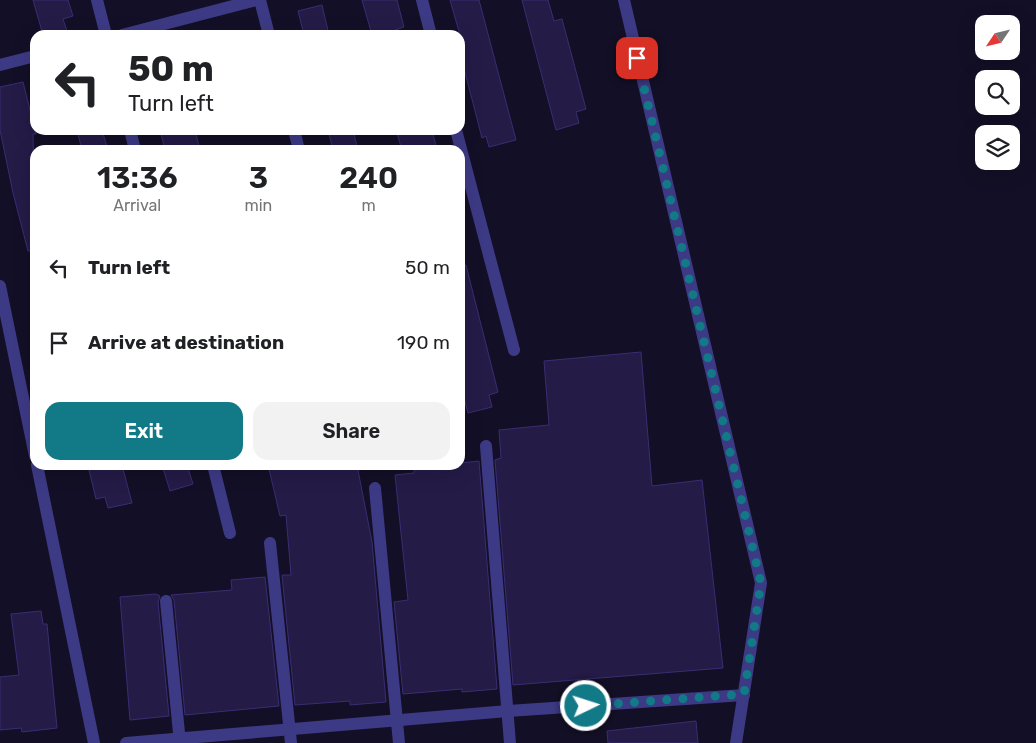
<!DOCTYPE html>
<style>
:root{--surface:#fff;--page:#f2f2f2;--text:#202124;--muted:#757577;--accent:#127987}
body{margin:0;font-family:Rubik,sans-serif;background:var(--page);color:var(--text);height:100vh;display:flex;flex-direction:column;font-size:19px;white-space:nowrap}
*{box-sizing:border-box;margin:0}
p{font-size:16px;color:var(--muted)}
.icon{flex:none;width:28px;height:28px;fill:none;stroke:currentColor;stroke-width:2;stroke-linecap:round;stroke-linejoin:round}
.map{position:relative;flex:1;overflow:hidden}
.panel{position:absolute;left:30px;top:145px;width:435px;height:325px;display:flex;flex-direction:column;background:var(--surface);border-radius:15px;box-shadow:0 5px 20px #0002}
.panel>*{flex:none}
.guide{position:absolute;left:30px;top:30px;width:435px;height:105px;border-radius:15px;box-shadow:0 5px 20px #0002;background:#fff;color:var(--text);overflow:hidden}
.needle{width:32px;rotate:235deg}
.tools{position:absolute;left:975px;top:15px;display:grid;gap:10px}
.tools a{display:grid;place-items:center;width:45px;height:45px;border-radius:10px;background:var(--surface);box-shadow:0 5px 20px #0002;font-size:25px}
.pin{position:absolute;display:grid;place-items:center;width:42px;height:42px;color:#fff;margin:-21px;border-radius:10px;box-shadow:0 2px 8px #0006}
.me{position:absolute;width:55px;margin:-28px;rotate:86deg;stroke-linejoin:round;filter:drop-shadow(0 0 4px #0008)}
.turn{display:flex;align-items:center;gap:18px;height:105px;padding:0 15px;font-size:22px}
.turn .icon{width:65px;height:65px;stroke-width:2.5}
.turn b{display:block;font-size:35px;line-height:42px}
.eta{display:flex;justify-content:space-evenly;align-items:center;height:85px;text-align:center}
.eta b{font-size:30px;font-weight:600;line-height:35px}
.action{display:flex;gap:10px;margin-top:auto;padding:10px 15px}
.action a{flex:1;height:58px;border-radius:15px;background:var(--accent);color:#fff;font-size:20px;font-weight:600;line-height:58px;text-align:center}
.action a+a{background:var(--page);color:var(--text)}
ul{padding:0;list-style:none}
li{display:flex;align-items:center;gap:15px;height:75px;padding:0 15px}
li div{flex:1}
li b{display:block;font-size:19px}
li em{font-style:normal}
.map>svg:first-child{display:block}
.building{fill:#241b47;stroke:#3b2d73}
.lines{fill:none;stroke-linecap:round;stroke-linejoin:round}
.street{stroke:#3d3a85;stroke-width:12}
.route{stroke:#127987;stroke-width:9;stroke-dasharray:0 16.2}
</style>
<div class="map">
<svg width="1036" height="743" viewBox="0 0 1036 743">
<rect width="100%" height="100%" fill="#130f26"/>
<g class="building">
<polygon points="33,0 68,0 73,16 63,19 67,31 43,35"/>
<polygon points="362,0 397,0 404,27 395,30 397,35 372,35"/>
<polygon points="450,0 479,0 516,140 489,147 486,136 482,138 460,53 460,35"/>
<polygon points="522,0 548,0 554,21 562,19 586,109 576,112 579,123 556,130"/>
<polygon points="322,5 329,35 304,35 298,11"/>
<polygon points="23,82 36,134 33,134 35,250 28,251 13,193 0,130 0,87"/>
<polygon points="92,130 102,130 108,150 82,150 78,134"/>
<polygon points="160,130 195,130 200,150 165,150"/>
<polygon points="346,130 353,130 358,150 333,150 329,134"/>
<polygon points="396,130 432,130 437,150 402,150"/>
<polygon points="466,265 498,392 489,395 492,407 468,413 460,384 460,266"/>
<polygon points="641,352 652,486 702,480 723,668 513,685 495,460 501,458 499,430 549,425 544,361"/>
<polygon points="479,461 497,689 462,692 462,689 403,694 394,602 408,600 395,475 414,473 414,470 443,467 442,465"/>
<polygon points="97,465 122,465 132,503 108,508 105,497 96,499 89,470 98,468"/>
<polygon points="162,465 187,465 193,484 170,491"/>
<polygon points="268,465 357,465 372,542 386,702 350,705 350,701 295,705 282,575 291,575 286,515 280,516"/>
<polygon points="265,577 279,706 185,715 174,600 171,595 232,590 231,580"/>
<polygon points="156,594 160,596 158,602 169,716 130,720 120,597"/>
<polygon points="41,611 43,624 47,624 57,728 22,732 21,728 0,730 0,677 19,675 11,614"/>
<polygon points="696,721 698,743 608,743 607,731"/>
</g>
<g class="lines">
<g class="street">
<polyline points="97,0 106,35"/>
<polyline points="260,0 269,35"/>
<polyline points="422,0 431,35"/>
<polyline points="624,0 761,583 736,743"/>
<polyline points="122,35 256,0"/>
<polyline points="0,65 35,56"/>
<polyline points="130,130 135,150"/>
<polyline points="294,130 299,150"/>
<polyline points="456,130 514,350"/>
<polyline points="0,286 35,456"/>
<polyline points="486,446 510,743"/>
<polyline points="37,465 94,743"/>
<polyline points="213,465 230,533"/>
<polyline points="375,488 399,743"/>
<polyline points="270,543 291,743"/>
<polyline points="166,601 180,743"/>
<polyline points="126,743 508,711 744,695"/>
</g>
</g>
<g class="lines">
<polyline class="route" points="586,706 744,694 761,583 637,58"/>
</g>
</svg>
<div class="tools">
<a><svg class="needle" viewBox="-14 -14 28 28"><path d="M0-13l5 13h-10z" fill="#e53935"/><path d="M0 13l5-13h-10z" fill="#757577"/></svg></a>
<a><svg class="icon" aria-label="search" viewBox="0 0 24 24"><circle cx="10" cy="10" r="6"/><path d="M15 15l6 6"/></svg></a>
<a><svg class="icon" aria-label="layers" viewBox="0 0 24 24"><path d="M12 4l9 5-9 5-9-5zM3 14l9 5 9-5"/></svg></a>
</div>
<div class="pin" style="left:637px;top:58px;background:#d93025"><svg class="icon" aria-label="arrive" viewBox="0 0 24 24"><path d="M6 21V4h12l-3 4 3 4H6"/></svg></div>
<svg class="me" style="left:586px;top:706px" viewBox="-20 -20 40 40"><circle r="17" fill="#127987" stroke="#fff" stroke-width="3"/><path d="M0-11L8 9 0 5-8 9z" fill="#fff"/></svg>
<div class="guide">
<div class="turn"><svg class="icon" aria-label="left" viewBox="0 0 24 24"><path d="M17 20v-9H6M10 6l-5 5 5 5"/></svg><div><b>50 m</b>Turn left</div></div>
</div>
<section class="panel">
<div class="eta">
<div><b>13:36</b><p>Arrival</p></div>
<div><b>3</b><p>min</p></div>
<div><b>240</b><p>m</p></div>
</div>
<ul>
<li><svg class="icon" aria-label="left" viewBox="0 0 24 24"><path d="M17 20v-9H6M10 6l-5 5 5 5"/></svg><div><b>Turn left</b></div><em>50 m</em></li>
<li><svg class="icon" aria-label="arrive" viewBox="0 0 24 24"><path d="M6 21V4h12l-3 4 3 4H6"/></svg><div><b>Arrive at destination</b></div><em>190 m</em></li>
</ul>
<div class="action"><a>Exit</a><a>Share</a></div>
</section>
</div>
